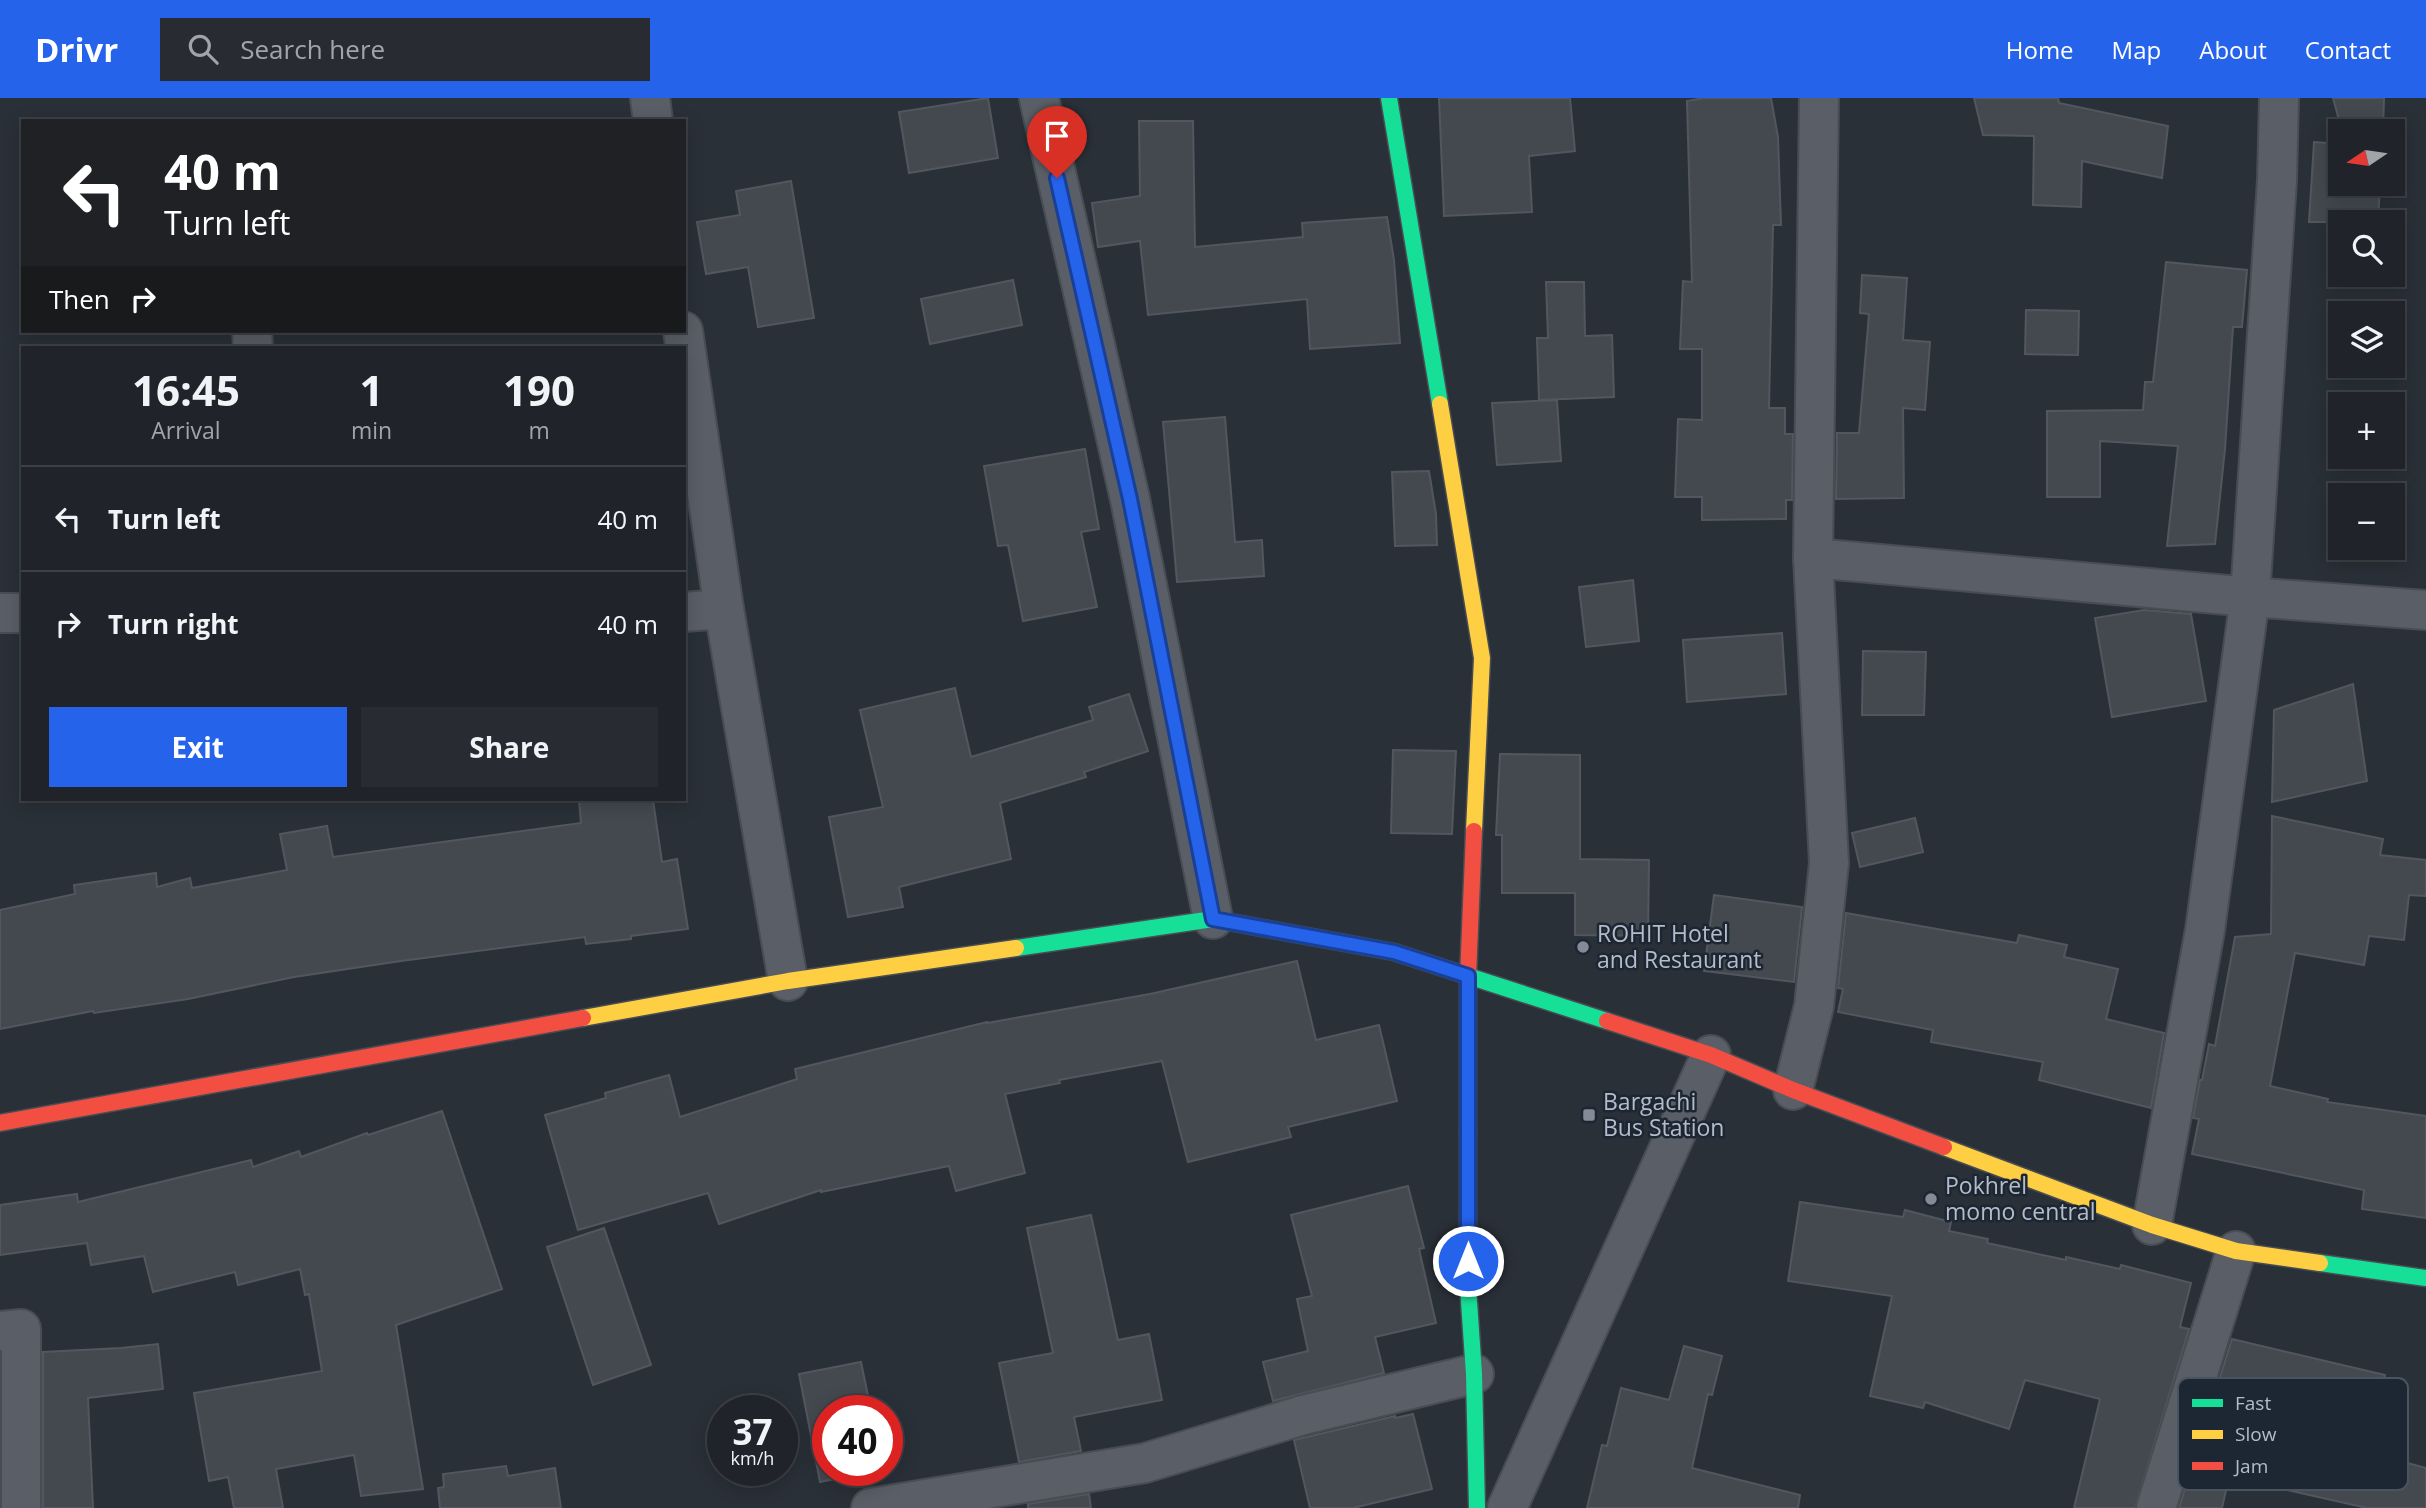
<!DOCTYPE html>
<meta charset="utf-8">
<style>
:root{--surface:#20242a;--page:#282c32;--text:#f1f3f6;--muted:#a2a4a8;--line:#3d4147;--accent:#2563eb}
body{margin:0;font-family:"Open Sans",sans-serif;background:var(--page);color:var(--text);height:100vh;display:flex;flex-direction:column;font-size:26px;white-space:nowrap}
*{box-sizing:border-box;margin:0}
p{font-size:23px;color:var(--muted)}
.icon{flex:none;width:38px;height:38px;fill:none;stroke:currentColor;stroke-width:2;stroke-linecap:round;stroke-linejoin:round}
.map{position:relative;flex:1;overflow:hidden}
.sheet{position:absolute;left:21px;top:248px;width:665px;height:455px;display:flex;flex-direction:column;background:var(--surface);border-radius:0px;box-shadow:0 4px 18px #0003,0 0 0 2px var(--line)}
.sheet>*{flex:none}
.banner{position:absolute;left:21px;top:21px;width:665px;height:214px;border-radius:0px;box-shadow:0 4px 18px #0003,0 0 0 2px var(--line);background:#202124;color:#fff;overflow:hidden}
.needle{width:46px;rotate:257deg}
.buttons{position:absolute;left:2328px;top:21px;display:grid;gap:14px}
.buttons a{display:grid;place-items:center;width:77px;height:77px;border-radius:0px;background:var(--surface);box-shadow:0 4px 18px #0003,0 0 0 2px var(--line);font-size:35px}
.speed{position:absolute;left:707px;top:1297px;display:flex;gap:14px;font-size:35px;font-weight:700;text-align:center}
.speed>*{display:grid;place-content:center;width:91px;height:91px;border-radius:50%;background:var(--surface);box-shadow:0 4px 18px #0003,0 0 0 2px var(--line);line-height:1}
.speed small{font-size:18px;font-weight:400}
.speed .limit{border:10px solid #d22;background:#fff;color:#111}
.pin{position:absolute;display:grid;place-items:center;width:60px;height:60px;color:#fff;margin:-72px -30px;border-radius:50% 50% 50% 0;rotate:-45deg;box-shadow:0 0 7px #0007}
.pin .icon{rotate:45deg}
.me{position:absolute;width:77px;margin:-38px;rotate:0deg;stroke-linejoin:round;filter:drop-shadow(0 0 5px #0008)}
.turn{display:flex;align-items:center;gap:24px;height:147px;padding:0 28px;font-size:32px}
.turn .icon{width:91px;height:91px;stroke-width:2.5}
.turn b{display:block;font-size:49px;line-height:60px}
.then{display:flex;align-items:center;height:66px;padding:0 28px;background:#0003;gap:14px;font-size:26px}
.eta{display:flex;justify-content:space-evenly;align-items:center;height:119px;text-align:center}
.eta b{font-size:42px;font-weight:700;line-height:49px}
.cta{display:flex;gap:14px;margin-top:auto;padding:14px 28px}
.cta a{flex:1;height:80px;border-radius:0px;background:var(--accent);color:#fff;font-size:28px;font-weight:700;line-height:80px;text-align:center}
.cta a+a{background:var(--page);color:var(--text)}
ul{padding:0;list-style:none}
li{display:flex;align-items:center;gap:21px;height:105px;padding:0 28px;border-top:2px solid var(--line)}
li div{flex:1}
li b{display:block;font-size:26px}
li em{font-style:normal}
header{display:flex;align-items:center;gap:42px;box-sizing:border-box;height:98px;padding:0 35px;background:var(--accent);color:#fff}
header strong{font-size:33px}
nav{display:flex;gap:38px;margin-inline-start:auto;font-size:24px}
.search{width:490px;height:63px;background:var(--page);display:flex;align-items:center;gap:18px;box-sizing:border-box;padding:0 24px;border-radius:0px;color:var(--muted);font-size:26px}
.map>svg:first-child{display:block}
.building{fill:#444950;stroke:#52575f;stroke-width:2}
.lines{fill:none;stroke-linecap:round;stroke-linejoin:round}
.street-casing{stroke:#484c53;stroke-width:42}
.fast-casing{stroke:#484c53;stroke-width:19}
.slow-casing{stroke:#484c53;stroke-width:19}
.jam-casing{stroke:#484c53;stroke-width:19}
.street{stroke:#5a5e66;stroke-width:38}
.fast{stroke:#16e098;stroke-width:16}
.slow{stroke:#ffcf43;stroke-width:16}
.jam{stroke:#f24e42;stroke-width:16}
.route-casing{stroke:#184099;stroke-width:18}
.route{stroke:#2563eb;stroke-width:12}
.poi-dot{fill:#848b96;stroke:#1d2633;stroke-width:2.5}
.labels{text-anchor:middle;stroke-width:5;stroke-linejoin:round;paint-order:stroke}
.poi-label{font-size:23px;fill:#b4bcc9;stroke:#1d2633;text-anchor:start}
.key{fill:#1d2633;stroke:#4a5360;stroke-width:2}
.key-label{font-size:19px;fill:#b4bcc9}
</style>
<header>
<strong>Drivr</strong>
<div class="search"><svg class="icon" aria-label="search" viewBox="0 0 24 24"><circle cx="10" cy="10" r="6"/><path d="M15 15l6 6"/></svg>Search here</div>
<nav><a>Home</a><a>Map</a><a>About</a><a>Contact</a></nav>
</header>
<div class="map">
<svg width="2426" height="1410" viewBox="0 0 2426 1410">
<rect width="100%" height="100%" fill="#2a3038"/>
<g class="building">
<polygon points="988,0 998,60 909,75 899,14"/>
<polygon points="1439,0 1570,0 1575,53 1529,58 1532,114 1444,118"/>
<polygon points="1704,0 1771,0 1778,39 1781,127 1773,127 1769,310 1785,310 1785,336 1793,336 1792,402 1786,402 1786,421 1702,422 1702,399 1675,399 1678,321 1702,322 1702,251 1680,251 1683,183 1692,184 1687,3"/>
<polygon points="1974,0 2058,0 2059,5 2168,28 2162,80 2082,63 2081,109 2033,107 2034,38 1983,37"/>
<polygon points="2333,0 2384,0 2383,33 2342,33"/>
<polygon points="1139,23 1193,23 1195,149 1303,139 1302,125 1387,119 1394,162 1400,245 1310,251 1307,201 1148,217 1140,143 1098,149 1092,105 1140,98"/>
<polygon points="2314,44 2340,46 2340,86 2380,86 2378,124 2309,124"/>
<polygon points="791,83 814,220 758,229 748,169 706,176 697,124 740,117 736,93"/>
<polygon points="2166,164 2247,172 2242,229 2233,229 2225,351 2215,446 2167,448 2178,348 2100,343 2100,399 2047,399 2047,313 2143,312 2145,284 2153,284"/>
<polygon points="1862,177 1907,180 1903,242 1930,244 1925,312 1903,310 1904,400 1836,401 1837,335 1859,335 1869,216 1860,215"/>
<polygon points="1013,182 1022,227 930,246 921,201"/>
<polygon points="1546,184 1584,184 1585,238 1612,237 1614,299 1539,302 1537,240 1548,240"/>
<polygon points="2026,212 2079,213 2078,257 2025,256"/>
<polygon points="1557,302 1561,363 1497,367 1492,305"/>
<polygon points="1225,319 1235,444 1262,442 1264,478 1177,484 1163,324"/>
<polygon points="1085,351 1099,431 1081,434 1097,509 1023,523 1008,447 998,448 984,368"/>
<polygon points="1429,373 1436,416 1437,447 1395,448 1392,374"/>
<polygon points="1633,482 1639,543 1586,549 1579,489"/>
<polygon points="2144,512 2191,516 2206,603 2112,619 2095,520"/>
<polygon points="1782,535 1786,596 1687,604 1683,542"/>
<polygon points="1863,553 1926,554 1924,617 1862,617"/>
<polygon points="2353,586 2367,683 2272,704 2274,612"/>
<polygon points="955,590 971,659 1093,622 1089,609 1129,596 1148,653 1084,674 1086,679 1000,705 1011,761 899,789 903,809 848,819 829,719 883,709 860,612"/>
<polygon points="1393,652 1456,653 1452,736 1391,735"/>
<polygon points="1500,656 1580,657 1580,761 1649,762 1648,838 1575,837 1575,795 1502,795 1502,737 1496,737"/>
<polygon points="579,702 653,702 662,764 677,761 688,831 631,838 631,841 586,846 585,839 401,863 294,879 188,901 94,915 93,913 0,931 0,812 75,796 74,787 156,775 157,789 190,780 192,790 287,772 280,736 327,728 333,759 581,725"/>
<polygon points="2272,718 2383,741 2380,757 2426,762 2426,798 2409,797 2404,842 2369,838 2364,867 2295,855 2270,988 2328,1001 2327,1004 2426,1018 2426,1120 2362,1111 2364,1092 2192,1056 2199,1021 2193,1020 2200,982 2202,982 2209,946 2215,948 2235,839 2271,836"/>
<polygon points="1915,720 1923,754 1860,769 1852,735"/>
<polygon points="1714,797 1802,809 1794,884 1704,873"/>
<polygon points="1846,815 2017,845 2019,837 2067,847 2064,859 2118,871 2106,921 2164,935 2151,1010 2039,982 2043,964 1931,944 1933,932 1838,914 1843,891 1838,890"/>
<polygon points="1297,863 1316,942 1379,927 1397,1003 1288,1029 1291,1039 1188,1064 1162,963 1059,982 1060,985 1005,996 1025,1075 956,1093 949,1068 821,1094 821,1092 719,1126 708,1095 578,1132 545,1017 606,1000 605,995 669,977 680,1019 797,981 795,971 987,924 987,925 1150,896"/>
<polygon points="442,1013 502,1191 396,1227 423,1391 361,1398 354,1357 276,1371 283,1410 234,1410 228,1379 209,1383 194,1295 322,1273 309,1196 305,1197 300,1171 238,1187 235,1174 153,1194 144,1158 91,1167 87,1145 0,1157 0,1107 77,1096 78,1104 251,1062 253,1069 299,1053 301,1059 367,1035 368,1037"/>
<polygon points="1408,1088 1424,1150 1419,1151 1436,1225 1375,1239 1384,1275 1273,1303 1263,1264 1308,1253 1297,1201 1312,1198 1291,1117"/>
<polygon points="1800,1104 1903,1119 1905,1112 1951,1124 1949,1133 1988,1141 1987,1145 2066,1162 2066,1159 2120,1171 2121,1167 2191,1185 2180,1229 2189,1231 2135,1410 2074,1410 2100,1301 2025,1282 2009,1331 1925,1304 1923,1310 1870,1298 1892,1198 1788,1183"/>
<polygon points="1091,1117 1118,1242 1149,1236 1162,1302 1074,1319 1081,1353 1019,1364 999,1265 1053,1255 1027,1130"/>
<polygon points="604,1130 651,1267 593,1287 547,1149"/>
<polygon points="2232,1241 2385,1277 2367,1354 2426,1370 2426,1410 2367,1410 2229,1379 2222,1410 2179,1410"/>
<polygon points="158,1246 163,1291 88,1300 93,1410 43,1410 43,1254 121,1250"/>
<polygon points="1684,1248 1722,1258 1712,1297 1708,1296 1692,1370 1800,1397 1798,1410 1587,1410 1602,1347 1607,1348 1621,1290 1669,1302"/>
<polygon points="861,1264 871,1312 828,1312 828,1372 878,1372 820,1384 799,1276"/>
<polygon points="1413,1316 1432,1391 1353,1410 1310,1410 1294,1342 1395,1318 1395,1320"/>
<polygon points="506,1368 508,1378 555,1370 561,1410 440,1410 438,1390 444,1389 443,1376"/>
<polygon points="1089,1396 1091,1410 1028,1410 1028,1406"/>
</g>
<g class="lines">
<defs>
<g id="street">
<polyline points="650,0 653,23"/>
<polyline points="1039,0 1130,401 1213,821"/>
<polyline points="252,233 253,250"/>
<polyline points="683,233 724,511 788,883"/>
<polyline points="1813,460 2250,499 2426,512"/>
<polyline points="684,514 724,511"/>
<polyline points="0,515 23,515"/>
<polyline points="1793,992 1814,908 1829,765 1813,460 1819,0"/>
<polyline points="2152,1127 2205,832 2250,499 2277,82 2279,0"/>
<polyline points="0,1233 21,1231 21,1410"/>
<polyline points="871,1410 1145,1365 1303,1317 1474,1276"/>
<polyline points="1507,1410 1711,957"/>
<polyline points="2156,1410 2236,1153"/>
</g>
<g id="fast">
<polyline points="1389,0 1440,306"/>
<polyline points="1016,850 1213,821 1394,854 1607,923"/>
<polyline points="1468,1034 1468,1189 1474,1276 1477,1410"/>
<polyline points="2320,1165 2426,1180"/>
</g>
<g id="slow">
<polyline points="1440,306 1482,560 1474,733"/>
<polyline points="583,920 788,883 1016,850"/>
<polyline points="1944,1049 2152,1127 2236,1153 2320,1165"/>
</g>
<g id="jam">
<polyline points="1607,923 1711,957 1793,992 1944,1049"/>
<polyline points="0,1025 583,920"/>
<polyline points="1468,1034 1468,879 1474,733"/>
</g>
</defs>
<use href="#street" class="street-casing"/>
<use href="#fast" class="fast-casing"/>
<use href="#slow" class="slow-casing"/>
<use href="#jam" class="jam-casing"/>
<use href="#street" class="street"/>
<use href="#fast" class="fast"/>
<use href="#slow" class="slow"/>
<use href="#jam" class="jam"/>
</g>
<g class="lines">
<defs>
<polyline id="route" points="1057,80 1130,401 1213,821 1394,854 1468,878 1468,1163"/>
</defs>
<use href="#route" class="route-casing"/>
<use href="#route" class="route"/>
</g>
<g class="poi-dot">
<circle cx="1583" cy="849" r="7"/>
<rect x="1582" y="1010" width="14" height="14" rx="3.5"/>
<circle cx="1931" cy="1101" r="7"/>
</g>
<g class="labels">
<g class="poi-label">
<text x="1597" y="844">ROHIT Hotel<tspan x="1597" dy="26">and Restaurant</tspan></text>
<text x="1603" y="1012">Bargachi<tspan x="1603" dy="26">Bus Station</tspan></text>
<text x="1945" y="1096">Pokhrel<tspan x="1945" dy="26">momo central</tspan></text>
</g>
</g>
<rect x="2178" y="1280" width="230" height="112" rx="10" class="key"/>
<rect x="2192" y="1301" width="31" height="8" fill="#16e098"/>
<rect x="2192" y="1332" width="31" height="9" fill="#ffcf43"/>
<rect x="2192" y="1364" width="31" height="8" fill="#f24e42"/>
<g class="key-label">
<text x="2235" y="1312">Fast</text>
<text x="2235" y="1343">Slow</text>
<text x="2235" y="1375">Jam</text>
</g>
</svg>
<div class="buttons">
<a><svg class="needle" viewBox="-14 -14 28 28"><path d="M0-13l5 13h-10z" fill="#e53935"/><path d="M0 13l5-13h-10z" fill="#a2a4a8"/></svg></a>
<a><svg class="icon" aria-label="search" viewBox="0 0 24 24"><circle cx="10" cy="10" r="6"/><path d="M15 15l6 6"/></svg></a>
<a><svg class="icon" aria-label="layers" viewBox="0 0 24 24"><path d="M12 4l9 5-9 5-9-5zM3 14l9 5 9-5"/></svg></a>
<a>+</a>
<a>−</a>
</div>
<div class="speed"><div>37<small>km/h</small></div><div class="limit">40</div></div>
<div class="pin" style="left:1057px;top:80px;background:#d93025"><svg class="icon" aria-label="arrive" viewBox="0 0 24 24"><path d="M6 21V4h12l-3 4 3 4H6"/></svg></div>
<svg class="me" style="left:1468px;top:1163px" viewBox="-20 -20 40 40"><circle r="17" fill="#2563eb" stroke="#fff" stroke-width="3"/><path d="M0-11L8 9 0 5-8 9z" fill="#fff"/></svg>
<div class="banner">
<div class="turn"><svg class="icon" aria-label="left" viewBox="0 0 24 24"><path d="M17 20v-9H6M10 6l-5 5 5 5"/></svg><div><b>40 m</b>Turn left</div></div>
<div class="then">Then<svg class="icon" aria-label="right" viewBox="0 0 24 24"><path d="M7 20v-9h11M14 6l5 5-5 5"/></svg></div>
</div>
<section class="sheet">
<div class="eta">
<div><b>16:45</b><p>Arrival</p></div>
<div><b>1</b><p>min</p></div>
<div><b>190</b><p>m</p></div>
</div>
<ul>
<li><svg class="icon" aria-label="left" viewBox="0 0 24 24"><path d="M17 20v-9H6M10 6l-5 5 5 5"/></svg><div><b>Turn left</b></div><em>40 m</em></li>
<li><svg class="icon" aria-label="right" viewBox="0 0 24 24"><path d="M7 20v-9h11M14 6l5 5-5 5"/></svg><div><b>Turn right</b></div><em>40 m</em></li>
</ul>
<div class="cta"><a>Exit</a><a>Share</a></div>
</section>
</div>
